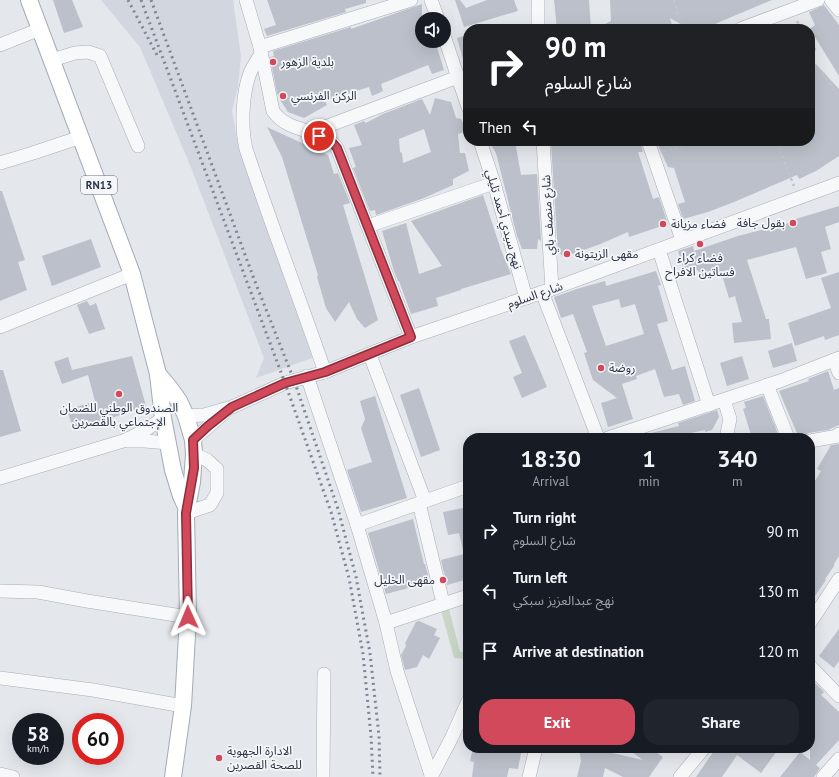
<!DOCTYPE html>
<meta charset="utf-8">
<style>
:root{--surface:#171b24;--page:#20242c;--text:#f1f3f6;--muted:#9ea1a6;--accent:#d1495b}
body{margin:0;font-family:"PT Sans","Noto Sans Arabic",sans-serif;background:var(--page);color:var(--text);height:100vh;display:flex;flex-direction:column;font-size:15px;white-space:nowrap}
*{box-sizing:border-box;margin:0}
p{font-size:13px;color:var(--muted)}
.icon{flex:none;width:22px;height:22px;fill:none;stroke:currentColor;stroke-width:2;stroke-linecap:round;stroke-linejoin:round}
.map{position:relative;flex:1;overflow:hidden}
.drawer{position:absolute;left:463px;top:433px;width:352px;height:320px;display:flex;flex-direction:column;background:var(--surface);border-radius:16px;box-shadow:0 4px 16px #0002}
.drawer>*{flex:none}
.top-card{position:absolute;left:463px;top:24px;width:352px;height:122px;border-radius:16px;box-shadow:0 4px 16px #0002;background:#202124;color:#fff;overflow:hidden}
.fabs{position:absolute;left:415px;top:12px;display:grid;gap:8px}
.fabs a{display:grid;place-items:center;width:36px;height:36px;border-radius:50%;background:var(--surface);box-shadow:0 4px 16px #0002;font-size:20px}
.speed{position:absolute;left:12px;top:713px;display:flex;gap:8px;font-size:20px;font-weight:700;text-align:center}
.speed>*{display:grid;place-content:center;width:52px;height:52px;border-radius:50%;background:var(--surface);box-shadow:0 4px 16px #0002;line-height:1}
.speed small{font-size:10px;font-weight:400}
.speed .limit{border:6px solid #d22;background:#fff;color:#111}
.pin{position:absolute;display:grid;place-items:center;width:34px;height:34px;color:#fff;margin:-17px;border:2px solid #fff;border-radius:50%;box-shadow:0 1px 4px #0007}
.me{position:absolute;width:44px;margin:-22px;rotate:359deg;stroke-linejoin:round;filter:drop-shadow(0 0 3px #0008)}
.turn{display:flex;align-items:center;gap:14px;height:84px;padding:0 16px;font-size:18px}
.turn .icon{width:52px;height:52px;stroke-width:2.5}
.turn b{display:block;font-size:28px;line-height:34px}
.then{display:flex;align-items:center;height:38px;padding:0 16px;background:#0003;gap:8px;font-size:15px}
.eta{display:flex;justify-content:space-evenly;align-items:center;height:68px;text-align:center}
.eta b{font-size:24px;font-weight:800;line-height:28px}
.action{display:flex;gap:8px;margin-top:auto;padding:8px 16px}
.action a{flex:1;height:46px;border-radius:16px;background:var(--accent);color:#fff;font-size:16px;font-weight:800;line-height:46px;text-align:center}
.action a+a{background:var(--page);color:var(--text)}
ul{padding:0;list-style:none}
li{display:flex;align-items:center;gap:12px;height:60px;padding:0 16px}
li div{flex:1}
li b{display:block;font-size:15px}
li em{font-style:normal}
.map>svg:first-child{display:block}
.built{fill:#d2d6de}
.green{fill:#c9d6c5}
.building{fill:#bbc0ca;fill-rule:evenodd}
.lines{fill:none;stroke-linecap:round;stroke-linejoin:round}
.minor-casing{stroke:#a9aeb7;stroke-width:14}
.major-casing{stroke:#a3abb8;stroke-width:18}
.path{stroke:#c2c5cb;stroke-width:2.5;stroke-dasharray:3 3;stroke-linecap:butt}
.minor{stroke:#f7f8fa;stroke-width:13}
.major{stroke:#fff;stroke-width:16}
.rail{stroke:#7d8696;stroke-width:3;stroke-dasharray:2 4;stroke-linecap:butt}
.route-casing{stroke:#882f3b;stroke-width:10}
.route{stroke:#d1495b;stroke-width:7}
.poi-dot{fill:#d1495b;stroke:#f4f6f9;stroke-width:1.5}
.labels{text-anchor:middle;stroke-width:3.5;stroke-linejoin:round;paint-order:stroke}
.shield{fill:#f4f6f9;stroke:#676e7b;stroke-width:1}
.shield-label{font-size:11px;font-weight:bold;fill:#2b3445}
.poi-label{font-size:12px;fill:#2b3445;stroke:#f4f6f9;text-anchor:start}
.street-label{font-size:12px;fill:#2b3445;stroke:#f4f6f9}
</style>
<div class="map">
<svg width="839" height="777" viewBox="0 0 839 777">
<rect width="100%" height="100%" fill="#e4e7ec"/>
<polygon class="built" points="101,0 233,0 241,56 238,87 232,110 238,146 314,349 312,358 256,378 264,358 190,165 140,47"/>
<polygon class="green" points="449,609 460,652 468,652 468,659 454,658 441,610"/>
<g class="building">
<polygon points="53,0 72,0 83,27 64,33"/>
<polygon points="267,0 366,0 366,3 345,9 346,12 267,36 264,29 276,25"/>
<polygon points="455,0 460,0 466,8 487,0 514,0 518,11 464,27"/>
<polygon points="554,0 589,0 591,29 557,29"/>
<polygon points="610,0 772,0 703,29 690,29 670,18 673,29 595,29 611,21"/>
<polygon points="422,4 422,41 435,41 444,70 432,74 428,65 381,84 383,91 372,96 369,87 325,101 327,105 304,118 288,112 279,98 277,93 270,57 274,56 273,51 351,27 351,29"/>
<polygon points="824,5 839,25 839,76 810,29 815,25 809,12"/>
<polygon points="468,35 468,66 465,66 457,38"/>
<polygon points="816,64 839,89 839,156 816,171 799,179 797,175 734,202 708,212 683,219 678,204 685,202 683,196 674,168 668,167 656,141 810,141 810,72"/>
<path d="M 435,98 L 451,102 L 456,118 L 461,119 L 467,131 L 458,134 L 460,153 L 465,153 L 469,171 L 453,179 L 453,185 L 424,198 L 376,215 L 375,210 L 370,211 L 353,168 L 356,167 L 349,148 L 362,145 L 354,125 L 364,121 L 366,123 L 383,114 L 422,99 L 430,115 ZM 424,129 L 431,152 L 403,163 L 402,153 L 400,152 L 399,139 Z"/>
<polygon points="267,127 328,155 334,174 338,173 350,203 343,205 378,320 365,328 357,319 349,302 335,322 326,308 317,277 318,275 282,157"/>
<polygon points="489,141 515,141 521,175 537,174 541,241 538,239 537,249 522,249 517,236 496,153"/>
<polygon points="556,141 640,141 643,152 638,152 653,199 659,197 668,224 629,237 628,232 598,245 564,257 558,252 551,144 554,144"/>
<polygon points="0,191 2,191 25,260 18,262 27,290 0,301"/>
<polygon points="483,195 501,250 511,274 461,289 461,290 436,298 438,306 411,314 399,281 398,281 394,271 382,231 406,223 419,274 442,266 411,221"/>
<polygon points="839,206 839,222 825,227 831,249 821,252 827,273 806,279 796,247 747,260 766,319 769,319 771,339 734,343 732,323 742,322 735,296 729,298 721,272 701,279 698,270 685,274 678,251 693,246 694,251 738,236 789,223 789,221"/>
<polygon points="91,239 101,267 52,286 42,256"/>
<path d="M 656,271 L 661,285 L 658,286 L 668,321 L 657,324 L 672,370 L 685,366 L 695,401 L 683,405 L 679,394 L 664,397 L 655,369 L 636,376 L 637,379 L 622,384 L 633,419 L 608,427 L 601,403 L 617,398 L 593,380 L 584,353 L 587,352 L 573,314 L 561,318 L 554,297 L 580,288 L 605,281 L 606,286 ZM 619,299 L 621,308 L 635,304 L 644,334 L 606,346 L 592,306 Z"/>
<polygon points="839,272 839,335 825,340 824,336 795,346 788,323 831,308 821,278"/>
<polygon points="87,301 90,306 96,303 105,329 89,334 77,305"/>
<polygon points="525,335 547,387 522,398 513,377 522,373 509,341"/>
<polygon points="792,343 797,361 773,368 768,351"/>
<polygon points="132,356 146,406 74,431 67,410 95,401 88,375 62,384 54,362 68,357 72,370"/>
<polygon points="742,356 749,379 727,386 720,363"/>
<polygon points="0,370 3,370 21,431 0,437"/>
<polygon points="828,371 834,390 839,388 839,425 828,430 808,433 803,438 799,438 779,391 809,381 808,379"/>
<polygon points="419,388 440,450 421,457 400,395"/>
<polygon points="375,396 407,498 361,512 347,470 372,462 361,428 365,419 360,401"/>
<polygon points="763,396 775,426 779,438 752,438 743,409 746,408 744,402"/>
<polygon points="717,410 719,417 712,430 705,432 705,430 681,435 680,432 682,438 648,438 647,434 679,426 678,423"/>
<polygon points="839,444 839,556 834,564 834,566 825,579 826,580 810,603 810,489 821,471 817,469 831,445"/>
<polygon points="463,508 468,530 468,579 447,585 441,560 464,554 459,533 448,535 443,512"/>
<polygon points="413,519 424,564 425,564 430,582 386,594 368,533"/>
<polygon points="419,621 437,629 434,635 440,638 429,659 423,655 417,667 405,670 401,655 406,646 405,643 416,622"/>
<polygon points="839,629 839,661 834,668 819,656"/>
<polygon points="810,678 824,692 821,695 839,712 839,740 816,765 820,768 814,777 780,777 800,752 810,760"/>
<polygon points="473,748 522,748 518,769 509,768 507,777 472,777 474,762 470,761"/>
<polygon points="579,748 590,748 643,760 626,748 650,748 663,757 649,777 623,777 605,768 603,777 577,777 581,761"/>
<polygon points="716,748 779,748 761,773 737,755 722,777 696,777"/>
</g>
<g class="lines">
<defs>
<g id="minor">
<path d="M 246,0 L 260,47 L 273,111 C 288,134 324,128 337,148 L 411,337"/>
<polyline points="431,0 438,19"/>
<polyline points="538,0 538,29"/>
<polyline points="831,0 839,10"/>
<polyline points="740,29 818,0"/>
<polyline points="444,36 468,107"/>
<polyline points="0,45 40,29"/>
<polyline points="260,47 411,0"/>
<path d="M 261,54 C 257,60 253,66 250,73 C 242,94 241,127 246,149 C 271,224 299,297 325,372"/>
<polyline points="52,60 75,53 88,52 100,56 138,146"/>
<polyline points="309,133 458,77"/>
<polyline points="480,141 494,183 526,298"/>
<polyline points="543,141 552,289"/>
<polyline points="648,141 682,240"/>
<polyline points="0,163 33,153 81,137"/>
<polyline points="368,226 494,183"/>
<polyline points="659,250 709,405"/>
<polyline points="542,292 598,438"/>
<polyline points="0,327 132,274"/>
<polyline points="370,355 425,501"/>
<polyline points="834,360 839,373"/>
<polyline points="307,376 357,525 386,623"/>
<polyline points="767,385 788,438"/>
<polyline points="724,400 730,419 726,438"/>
<polyline points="186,416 204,415 232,407 285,383 325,372 411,337 552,289 839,183"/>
<polyline points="608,438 780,381 839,358"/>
<polyline points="193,440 224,413"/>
<polyline points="127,441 145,441 168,443"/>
<polyline points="810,441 838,436 839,434"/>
<polyline points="0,478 123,441 144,431 163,418"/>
<polyline points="419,503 443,603"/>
<polyline points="186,513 210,505 217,493 217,469 207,460 194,454"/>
<polyline points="357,525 468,486"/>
<polyline points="0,591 38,592 87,601 188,617"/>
<polyline points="810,623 839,579"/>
<polyline points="810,666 839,696"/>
<polyline points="0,678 93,690 183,706"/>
<polyline points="0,774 13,777"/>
<polyline points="431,775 397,671 386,623 468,596"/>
<polyline points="323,777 324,674"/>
<polyline points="431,777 452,737 468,701"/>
<polyline points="529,777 536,748"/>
<polyline points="680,777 704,748"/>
<polyline points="823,777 839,759"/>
</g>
<g id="major">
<polyline points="29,0 132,274 158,374 163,418 173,470 181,496 187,509"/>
<polyline points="158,374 169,387 179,401 186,416 193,440 194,454 192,482 186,513 188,617 183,706 173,777"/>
</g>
</defs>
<use href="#minor" class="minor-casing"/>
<use href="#major" class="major-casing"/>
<g class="path">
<polyline points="674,0 682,29"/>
<polyline points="797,21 801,29"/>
<polyline points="810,44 815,49 811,55 815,66 824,74 839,97"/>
<polyline points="773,141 778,145 794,186"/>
<polyline points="663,151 686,145 693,141"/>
</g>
<use href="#minor" class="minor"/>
<use href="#major" class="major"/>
<g class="rail">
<polyline points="128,0 157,55"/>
<polyline points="141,0 285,383 331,512 349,578 363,654 371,736 373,777"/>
<polyline points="151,0 254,279 294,380 338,509 356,577 370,653 379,736 380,777"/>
</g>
</g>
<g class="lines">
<defs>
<polyline id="route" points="188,617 186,513 194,468 193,440 208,426 232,407 285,383 325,372 411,337 337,148 330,140 319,136"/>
</defs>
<use href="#route" class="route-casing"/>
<use href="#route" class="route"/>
</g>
<g class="poi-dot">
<circle cx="273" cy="62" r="4"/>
<circle cx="283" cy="96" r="4"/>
<circle cx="793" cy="223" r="4"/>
<circle cx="663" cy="224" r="4"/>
<circle cx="700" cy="244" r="4"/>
<circle cx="567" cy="254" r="4"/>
<circle cx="601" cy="368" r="4"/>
<circle cx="119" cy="394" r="4"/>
<circle cx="443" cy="580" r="4"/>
<circle cx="219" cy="758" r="4"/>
</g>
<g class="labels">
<rect class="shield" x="81" y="176" width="36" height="18" rx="3"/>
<g class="shield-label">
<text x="99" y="189">RN13</text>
</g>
<g class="poi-label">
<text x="281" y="66">بلدية الزهور</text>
<text x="291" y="100">الركن الفرنسي</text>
<text x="785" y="227" text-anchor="end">بقول جافة</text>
<text x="671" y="228">فضاء مزيانة</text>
<text x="575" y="258">مقهى الزيتونة</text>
<text x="700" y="262" text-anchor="middle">فضاء كراء<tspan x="700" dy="14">فساتين الافراح</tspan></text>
<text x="609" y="372">روضة</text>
<text x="119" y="412" text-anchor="middle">الصندوق الوطني للضمان<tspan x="119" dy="14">الإجتماعي بالقصرين</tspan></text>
<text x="435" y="584" text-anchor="end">مقهى الخليل</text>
<text x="227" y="755">الادارة الجهوية<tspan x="227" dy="14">للصحة القصرين</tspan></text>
</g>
<g class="street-label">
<text transform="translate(548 215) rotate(-93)" y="4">شارع منصف باي</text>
<text transform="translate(504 219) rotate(74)" y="4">نهج سيدي أحمد تليلي</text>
<text transform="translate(535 295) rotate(-19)" y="4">شارع السلوم</text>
</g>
</g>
</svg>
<div class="fabs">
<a><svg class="icon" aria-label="sound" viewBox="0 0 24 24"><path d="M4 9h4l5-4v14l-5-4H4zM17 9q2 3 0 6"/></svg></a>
</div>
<div class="speed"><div>58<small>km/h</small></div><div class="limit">60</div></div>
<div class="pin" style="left:319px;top:136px;background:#d93025"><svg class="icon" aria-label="arrive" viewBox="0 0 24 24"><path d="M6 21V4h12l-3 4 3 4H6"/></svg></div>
<svg class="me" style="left:188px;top:617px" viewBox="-20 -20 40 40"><path d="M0-17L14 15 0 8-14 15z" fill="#d1495b" stroke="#fff" stroke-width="4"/></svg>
<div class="top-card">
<div class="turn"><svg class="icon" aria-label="right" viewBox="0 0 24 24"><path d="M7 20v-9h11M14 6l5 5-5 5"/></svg><div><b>90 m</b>شارع السلوم</div></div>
<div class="then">Then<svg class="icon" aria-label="left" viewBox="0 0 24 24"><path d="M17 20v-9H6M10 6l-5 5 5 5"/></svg></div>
</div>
<section class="drawer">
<div class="eta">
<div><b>18:30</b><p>Arrival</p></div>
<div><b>1</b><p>min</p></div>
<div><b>340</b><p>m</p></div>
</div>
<ul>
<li><svg class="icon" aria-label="right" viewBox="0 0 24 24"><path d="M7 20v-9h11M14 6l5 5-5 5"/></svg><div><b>Turn right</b><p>شارع السلوم</p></div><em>90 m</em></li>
<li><svg class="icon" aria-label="left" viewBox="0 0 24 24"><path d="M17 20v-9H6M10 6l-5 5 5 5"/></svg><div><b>Turn left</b><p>نهج عبدالعزيز سبكي</p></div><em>130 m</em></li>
<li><svg class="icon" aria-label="arrive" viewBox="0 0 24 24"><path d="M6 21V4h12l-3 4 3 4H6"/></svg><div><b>Arrive at destination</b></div><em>120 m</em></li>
</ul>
<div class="action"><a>Exit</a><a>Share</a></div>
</section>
</div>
